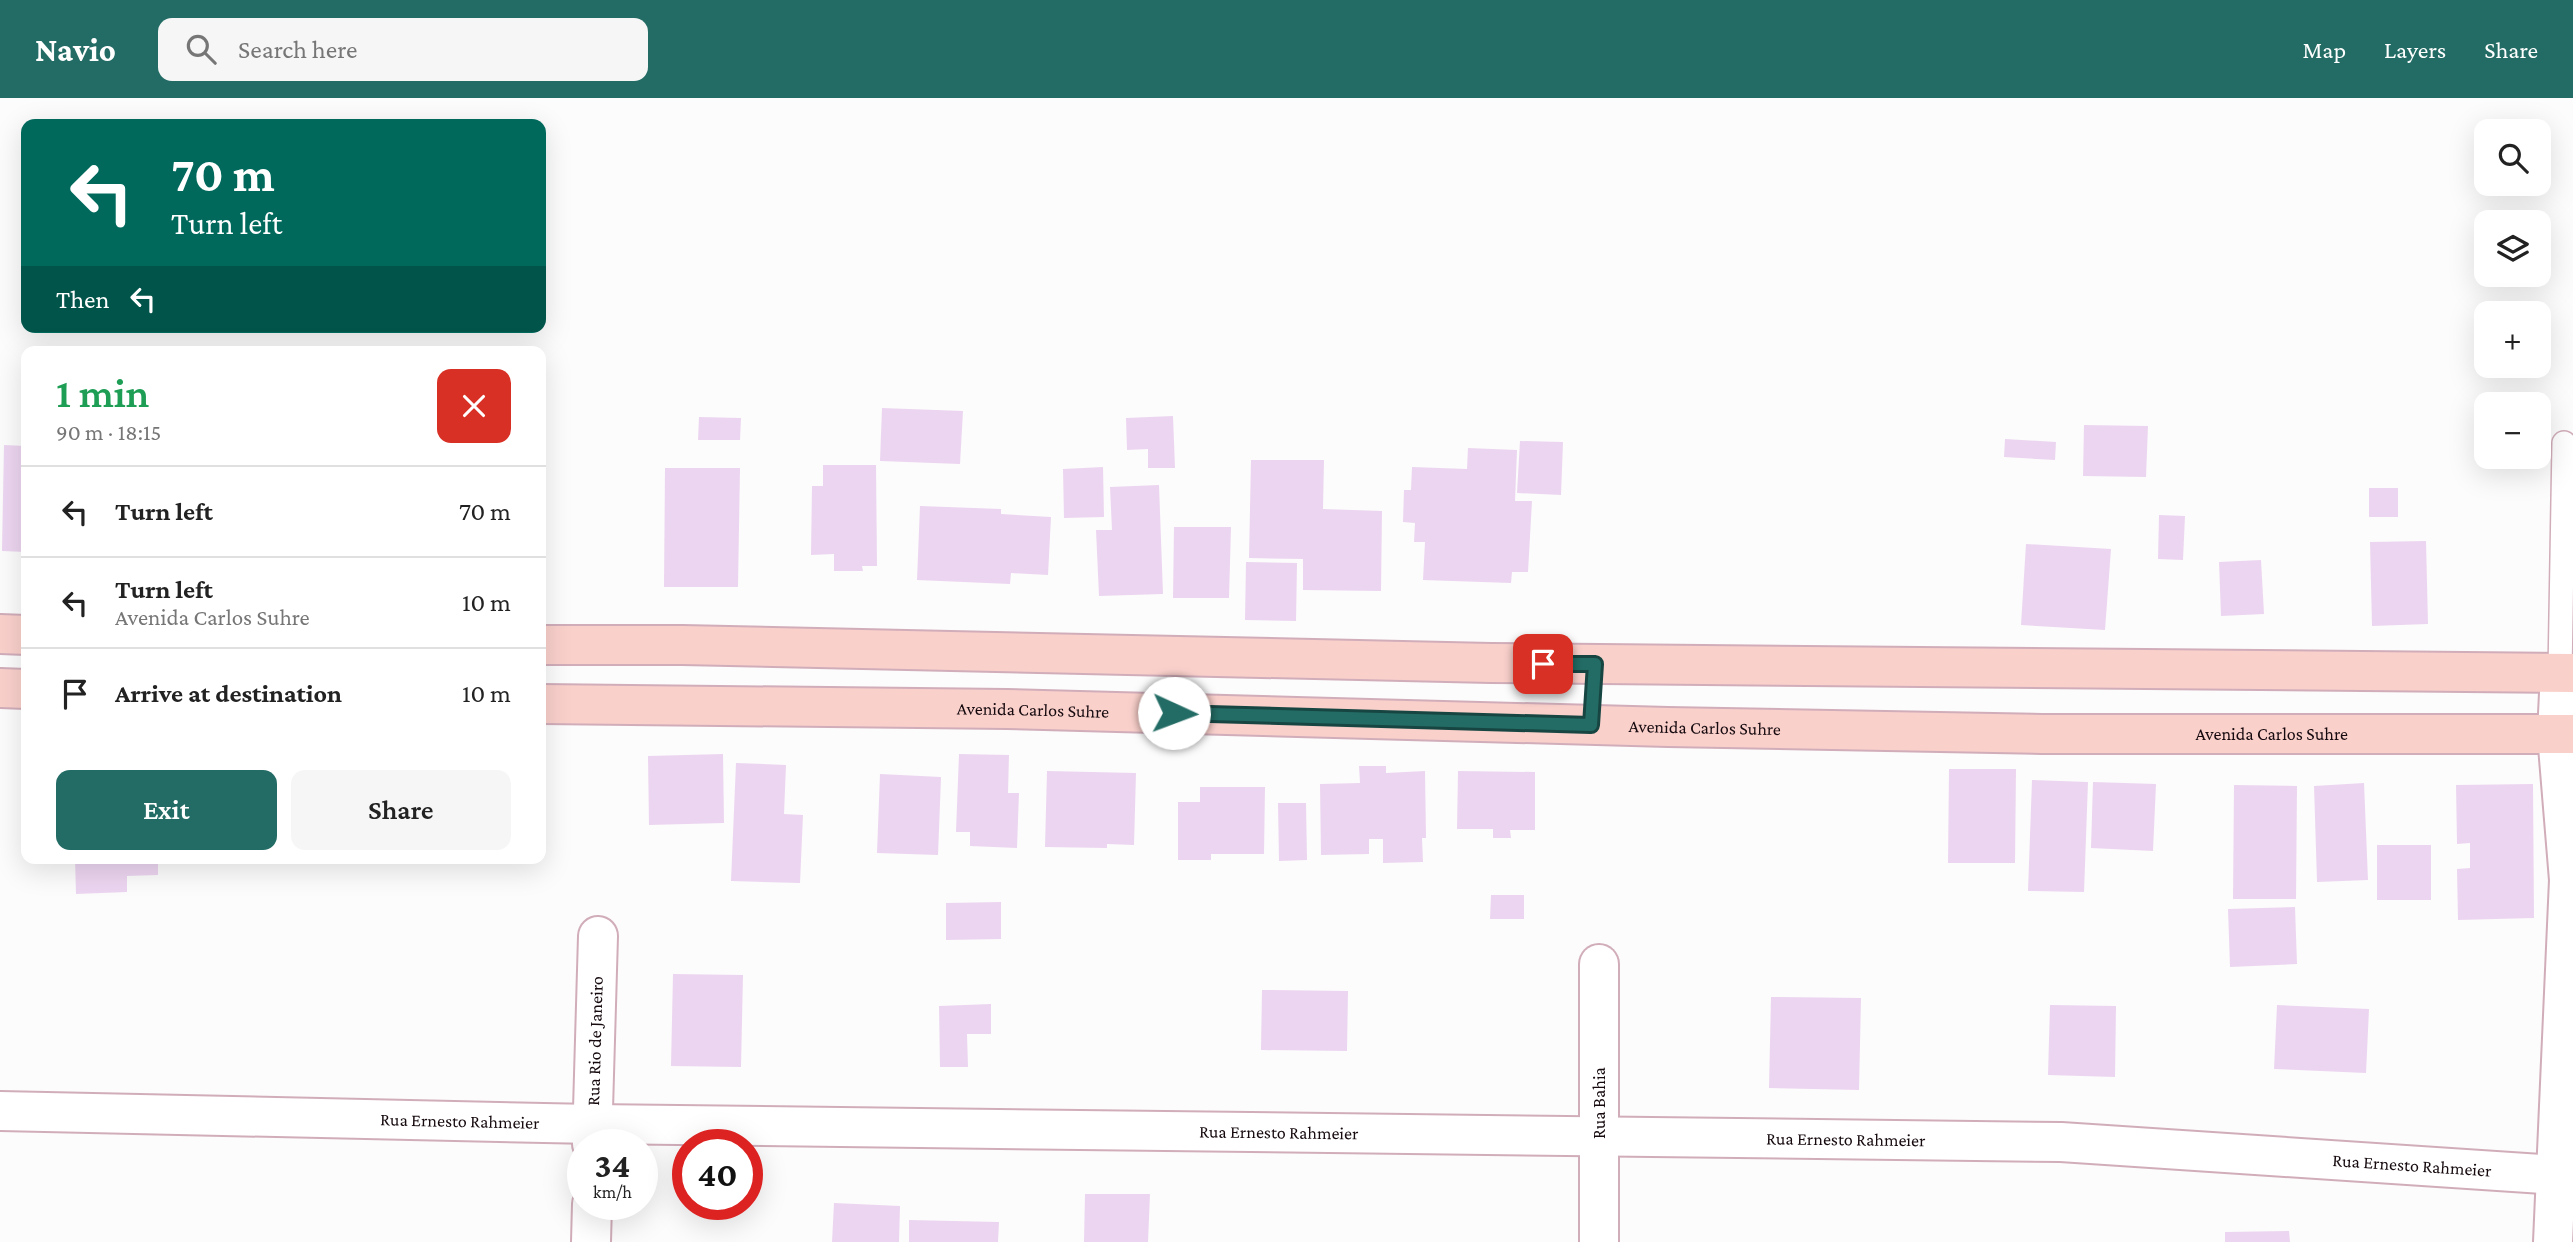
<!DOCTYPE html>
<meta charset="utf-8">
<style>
:root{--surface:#fff;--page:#f6f6f6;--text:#222;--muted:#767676;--line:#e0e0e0;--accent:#236c65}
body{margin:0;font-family:"Crimson Pro",serif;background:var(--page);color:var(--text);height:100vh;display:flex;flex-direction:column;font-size:26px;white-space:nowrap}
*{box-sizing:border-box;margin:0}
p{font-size:23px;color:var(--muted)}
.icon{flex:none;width:38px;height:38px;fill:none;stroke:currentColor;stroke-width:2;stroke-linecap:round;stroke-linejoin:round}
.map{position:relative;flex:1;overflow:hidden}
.side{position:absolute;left:21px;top:248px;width:525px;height:518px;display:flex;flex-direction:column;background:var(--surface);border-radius:14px;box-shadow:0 7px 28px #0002}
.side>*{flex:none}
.hud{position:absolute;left:21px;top:21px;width:525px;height:214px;border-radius:14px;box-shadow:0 7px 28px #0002;background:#00695c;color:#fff;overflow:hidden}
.controls{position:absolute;left:2474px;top:21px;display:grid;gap:14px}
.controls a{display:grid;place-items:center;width:77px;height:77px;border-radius:14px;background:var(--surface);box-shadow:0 7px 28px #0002;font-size:35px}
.speed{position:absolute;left:567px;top:1031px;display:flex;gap:14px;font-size:35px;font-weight:700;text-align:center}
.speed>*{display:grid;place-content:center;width:91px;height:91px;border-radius:50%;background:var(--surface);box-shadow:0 7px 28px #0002;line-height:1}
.speed small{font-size:18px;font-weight:400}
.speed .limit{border:10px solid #d22;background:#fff;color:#111}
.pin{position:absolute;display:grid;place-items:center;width:60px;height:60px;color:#fff;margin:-30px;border-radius:14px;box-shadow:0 4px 10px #0006}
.me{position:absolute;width:77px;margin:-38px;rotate:92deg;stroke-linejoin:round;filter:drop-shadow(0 0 5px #0008)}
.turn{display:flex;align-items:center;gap:24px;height:147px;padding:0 35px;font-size:32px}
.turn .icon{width:91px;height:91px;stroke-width:2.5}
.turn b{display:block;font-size:49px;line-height:60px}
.then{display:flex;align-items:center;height:66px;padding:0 35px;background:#0003;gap:14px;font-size:26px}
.round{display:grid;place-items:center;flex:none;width:74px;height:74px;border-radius:14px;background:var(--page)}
.head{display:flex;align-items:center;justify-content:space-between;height:119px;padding:0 35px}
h1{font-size:42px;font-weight:600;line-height:52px;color:#1e9e55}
.button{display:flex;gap:14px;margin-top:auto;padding:14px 35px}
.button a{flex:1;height:80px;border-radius:14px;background:var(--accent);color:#fff;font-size:28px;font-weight:600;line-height:80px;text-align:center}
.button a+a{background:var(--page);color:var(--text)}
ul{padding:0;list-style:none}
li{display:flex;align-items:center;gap:21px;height:91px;padding:0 35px;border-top:2px solid var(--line)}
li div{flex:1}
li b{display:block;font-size:26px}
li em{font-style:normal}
header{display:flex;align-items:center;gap:42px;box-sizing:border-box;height:98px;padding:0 35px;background:var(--accent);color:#fff}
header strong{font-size:33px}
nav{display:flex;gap:38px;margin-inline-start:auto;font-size:24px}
.search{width:490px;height:63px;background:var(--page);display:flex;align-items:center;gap:18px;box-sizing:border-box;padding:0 24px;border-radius:14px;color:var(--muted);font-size:26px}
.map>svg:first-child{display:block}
.building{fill:#ecd5f0}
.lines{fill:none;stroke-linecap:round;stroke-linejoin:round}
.lane-casing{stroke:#d1adba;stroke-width:26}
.street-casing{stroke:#d1adba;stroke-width:42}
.secondary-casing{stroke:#d1adba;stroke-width:42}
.lane{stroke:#fff;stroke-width:23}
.street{stroke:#fff;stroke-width:38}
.secondary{stroke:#fad0cb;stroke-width:38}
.route-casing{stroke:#174642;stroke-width:18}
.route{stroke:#236c65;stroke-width:12}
.labels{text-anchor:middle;stroke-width:5;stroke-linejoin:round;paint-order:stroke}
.street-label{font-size:18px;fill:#160a0f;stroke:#fff}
</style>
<header>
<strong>Navio</strong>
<div class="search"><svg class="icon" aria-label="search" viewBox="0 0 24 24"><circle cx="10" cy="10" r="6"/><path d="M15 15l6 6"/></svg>Search here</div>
<nav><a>Map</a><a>Layers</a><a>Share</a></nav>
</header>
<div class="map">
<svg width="2573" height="1144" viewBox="0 0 2573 1144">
<rect width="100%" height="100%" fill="#fcfcfc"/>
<g class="building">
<polygon points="882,310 963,313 960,366 880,363"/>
<polygon points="1173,318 1175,370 1148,370 1148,351 1127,352 1126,320"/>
<polygon points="699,319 741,320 740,342 698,342"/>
<polygon points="2084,327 2148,328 2146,379 2083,378"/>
<polygon points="2005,341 2056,344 2055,362 2004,359"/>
<polygon points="1520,343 1563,344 1561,397 1517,395"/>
<polygon points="4,347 26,348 26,454 2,453"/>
<polygon points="1468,350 1517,352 1515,403 1532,403 1528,474 1512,474 1511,485 1423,482 1425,444 1414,444 1415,425 1403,424 1404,392 1411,392 1412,369 1467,371"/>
<polygon points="1251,362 1324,362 1323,411 1382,413 1381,493 1303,492 1303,461 1249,460"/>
<polygon points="823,367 876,367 877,468 862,468 863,473 834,473 834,456 811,457 812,388 823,388"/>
<polygon points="1103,369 1104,419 1064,420 1063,371"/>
<polygon points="665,370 740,370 738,489 664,489"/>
<polygon points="1159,387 1163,496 1099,498 1096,432 1112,432 1110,389"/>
<rect x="2369" y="390" width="29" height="29"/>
<polygon points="920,408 1001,411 1001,416 1051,419 1048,477 1011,475 1010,486 917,482"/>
<polygon points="2159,417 2185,418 2183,462 2158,461"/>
<polygon points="1174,429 1231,429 1229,500 1173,500"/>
<polygon points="2426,443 2428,526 2372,528 2370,444"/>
<polygon points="2026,446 2111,451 2105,532 2021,527"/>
<polygon points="2261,462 2264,516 2221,518 2219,464"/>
<polygon points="1246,464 1297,465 1296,523 1245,522"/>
<polygon points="723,656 724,725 649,727 648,658"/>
<polygon points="959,656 1009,657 1008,695 1019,695 1017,750 970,748 970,734 956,734"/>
<polygon points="736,665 786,667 784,716 803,717 800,785 731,783"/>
<polygon points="1359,668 1386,668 1386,675 1425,673 1426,740 1422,740 1423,764 1383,765 1383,741 1369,741 1369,756 1321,757 1320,686 1360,685"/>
<polygon points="1949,671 2016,671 2015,765 1948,765"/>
<polygon points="1047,673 1136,675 1134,747 1107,746 1107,750 1045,749"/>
<polygon points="1458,673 1535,674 1535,732 1510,732 1511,740 1493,740 1493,731 1457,731"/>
<polygon points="880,676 941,679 938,757 877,755"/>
<polygon points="2032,682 2088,684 2084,794 2028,793"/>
<polygon points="2093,684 2156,686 2153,753 2091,750"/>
<polygon points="2364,685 2368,782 2317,784 2314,688"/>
<polygon points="2533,686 2534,820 2458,822 2457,771 2470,770 2470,745 2457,746 2456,687"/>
<polygon points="2234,687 2297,688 2296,801 2233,801"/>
<polygon points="1200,689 1265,689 1264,756 1211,756 1211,762 1178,762 1178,704 1200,704"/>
<polygon points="1278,705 1306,705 1307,762 1279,763"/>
<rect x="2377" y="747" width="54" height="55"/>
<polygon points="75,761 158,761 158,777 127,778 127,794 76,796"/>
<polygon points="1491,797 1524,797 1524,821 1490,821"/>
<polygon points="1001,804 1001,841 946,842 946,805"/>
<polygon points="2295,809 2297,866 2230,869 2228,811"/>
<polygon points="673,876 743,877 741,969 671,968"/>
<polygon points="1262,892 1348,893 1347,953 1261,952"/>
<polygon points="1771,899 1861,900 1859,992 1769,990"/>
<polygon points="991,906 991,936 967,936 968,969 940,969 939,908"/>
<polygon points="2050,907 2116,908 2115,979 2048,977"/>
<polygon points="2277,907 2369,911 2366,975 2274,971"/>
<polygon points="1085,1096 1150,1096 1148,1144 1084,1144"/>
<polygon points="834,1105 900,1108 899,1144 832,1144"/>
<polygon points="909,1122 999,1124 998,1144 909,1144"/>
<polygon points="2289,1133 2290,1144 2225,1144 2225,1134"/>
</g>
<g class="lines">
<defs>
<polyline id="lane" points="2560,575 2564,345"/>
<g id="street">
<path id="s1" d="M 0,1013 L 592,1026 L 2061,1044 L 2557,1077"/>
<path id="s2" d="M 592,1046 L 598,838"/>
<polyline points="591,1144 592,1106"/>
<polyline points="1599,1144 1599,866"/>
<polyline points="2553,1144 2569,782 2557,636 2560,575"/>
</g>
<g id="secondary">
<polyline points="0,536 26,537"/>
<polyline points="541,547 682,547 1491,565 2573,575"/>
<polyline points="0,590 26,591"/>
<path id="s3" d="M 541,606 L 1007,611 L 1668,629 L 2042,636 L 2573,636"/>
</g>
</defs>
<use href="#lane" class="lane-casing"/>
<use href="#street" class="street-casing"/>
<use href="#secondary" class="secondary-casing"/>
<use href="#lane" class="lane"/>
<use href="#street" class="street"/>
<use href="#secondary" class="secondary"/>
</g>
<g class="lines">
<defs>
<polyline id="route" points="1174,615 1591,627 1595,566 1543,566"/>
</defs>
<use href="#route" class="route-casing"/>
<use href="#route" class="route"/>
</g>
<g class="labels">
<g class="street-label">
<text dy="6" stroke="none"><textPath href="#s3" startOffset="492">Avenida Carlos Suhre</textPath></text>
<text dy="6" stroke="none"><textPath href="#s3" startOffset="1164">Avenida Carlos Suhre</textPath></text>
<text dy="6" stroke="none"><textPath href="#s3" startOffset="1731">Avenida Carlos Suhre</textPath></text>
<text dy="6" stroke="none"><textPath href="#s2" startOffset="103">Rua Rio de Janeiro</textPath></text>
<text transform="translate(1599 1005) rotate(-90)" y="6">Rua Bahia</text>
<text dy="6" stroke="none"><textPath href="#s1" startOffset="460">Rua Ernesto Rahmeier</textPath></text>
<text dy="6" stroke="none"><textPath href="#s1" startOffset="1279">Rua Ernesto Rahmeier</textPath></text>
<text dy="6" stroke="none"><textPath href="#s1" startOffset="1846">Rua Ernesto Rahmeier</textPath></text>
<text dy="6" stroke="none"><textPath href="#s1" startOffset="2413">Rua Ernesto Rahmeier</textPath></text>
</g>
</g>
</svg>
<div class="controls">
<a><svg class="icon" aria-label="search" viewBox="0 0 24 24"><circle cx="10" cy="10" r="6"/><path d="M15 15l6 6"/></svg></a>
<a><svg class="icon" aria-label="layers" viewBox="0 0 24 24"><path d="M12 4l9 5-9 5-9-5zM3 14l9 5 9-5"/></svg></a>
<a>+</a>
<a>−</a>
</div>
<div class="speed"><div>34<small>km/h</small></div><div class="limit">40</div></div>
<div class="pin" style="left:1543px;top:566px;background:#d93025"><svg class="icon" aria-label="arrive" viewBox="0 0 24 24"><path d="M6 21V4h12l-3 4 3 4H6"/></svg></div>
<svg class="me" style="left:1174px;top:615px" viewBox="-20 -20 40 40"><circle r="19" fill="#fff"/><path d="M0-13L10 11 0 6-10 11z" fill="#236c65"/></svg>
<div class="hud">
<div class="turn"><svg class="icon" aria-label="left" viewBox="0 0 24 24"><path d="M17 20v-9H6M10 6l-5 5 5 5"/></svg><div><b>70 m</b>Turn left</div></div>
<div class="then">Then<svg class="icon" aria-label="left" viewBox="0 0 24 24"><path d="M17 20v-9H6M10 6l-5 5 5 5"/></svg></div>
</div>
<section class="side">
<div class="head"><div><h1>1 min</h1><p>90 m · 18:15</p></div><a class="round" style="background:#d93025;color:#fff"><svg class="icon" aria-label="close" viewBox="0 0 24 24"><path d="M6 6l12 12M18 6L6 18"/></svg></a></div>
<ul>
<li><svg class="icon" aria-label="left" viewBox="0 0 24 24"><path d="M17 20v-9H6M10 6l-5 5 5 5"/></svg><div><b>Turn left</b></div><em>70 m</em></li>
<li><svg class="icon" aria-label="left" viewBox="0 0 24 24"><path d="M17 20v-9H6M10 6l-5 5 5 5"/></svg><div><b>Turn left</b><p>Avenida Carlos Suhre</p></div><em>10 m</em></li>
<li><svg class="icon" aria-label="arrive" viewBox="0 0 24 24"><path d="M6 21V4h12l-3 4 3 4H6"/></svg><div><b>Arrive at destination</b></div><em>10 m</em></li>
</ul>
<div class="button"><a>Exit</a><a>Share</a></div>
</section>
</div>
